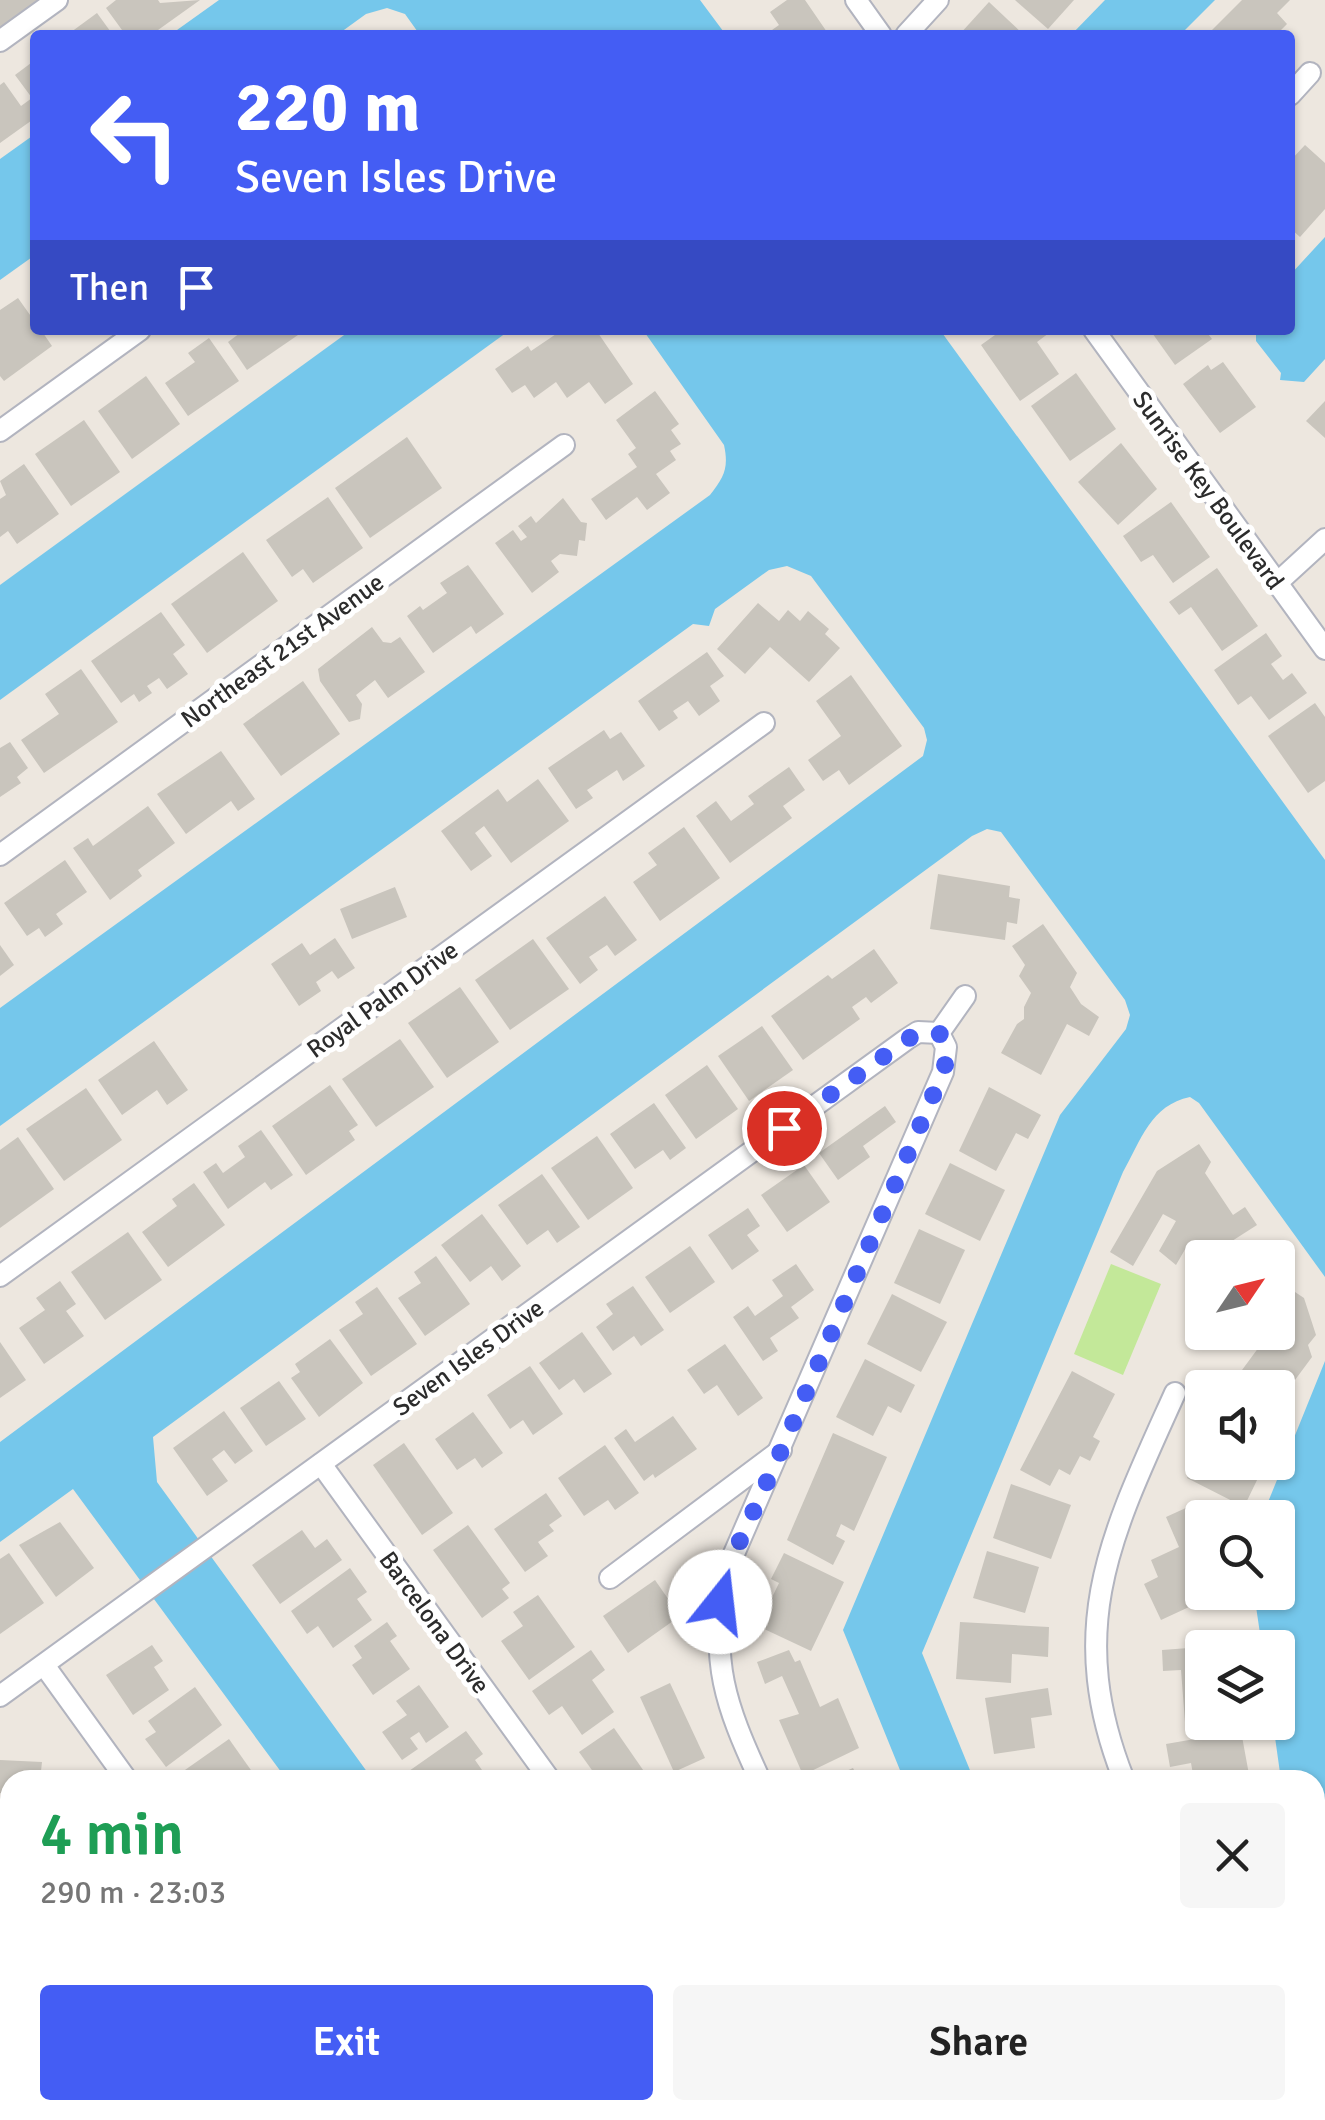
<!DOCTYPE html>
<meta charset="utf-8">
<style>
:root{--surface:#fff;--page:#f6f6f6;--text:#222;--muted:#767676;--accent:#445df4}
body{margin:0;font-family:Signika,sans-serif;background:var(--page);color:var(--text);height:100vh;display:flex;flex-direction:column;font-size:38px;white-space:nowrap}
*{box-sizing:border-box;margin:0}
p{font-size:32px;color:var(--muted)}
.icon{flex:none;width:55px;height:55px;fill:none;stroke:currentColor;stroke-width:2;stroke-linecap:round;stroke-linejoin:round}
.map{position:relative;flex:1;overflow:hidden}
.details{position:absolute;left:0px;top:1770px;width:1325px;height:350px;display:flex;flex-direction:column;background:var(--surface);border-radius:30px 30px 0 0;box-shadow:0 2px 8px #0004}
.details>*{flex:none}
.top-card{position:absolute;left:30px;top:30px;width:1265px;height:305px;border-radius:10px;box-shadow:0 2px 8px #0004;background:#445df4;color:#fff;overflow:hidden}
.needle{width:65px;rotate:55deg}
.tools{position:absolute;left:1185px;top:1240px;display:grid;gap:20px}
.tools a{display:grid;place-items:center;width:110px;height:110px;border-radius:10px;background:var(--surface);box-shadow:0 2px 8px #0004;font-size:50px}
.pin{position:absolute;display:grid;place-items:center;width:85px;height:85px;color:#fff;margin:-42px;border:5px solid #fff;border-radius:50%;box-shadow:0 2px 10px #0007}
.me{position:absolute;width:110px;margin:-55px;rotate:16deg;stroke-linejoin:round;filter:drop-shadow(0 0 8px #0008)}
.turn{display:flex;align-items:center;gap:35px;height:210px;padding:0 40px;font-size:45px}
.turn .icon{width:130px;height:130px;stroke-width:2.5}
.turn b{display:block;font-size:70px;line-height:85px}
.then{display:flex;align-items:center;height:95px;padding:0 40px;background:#0003;gap:20px;font-size:38px}
.round{display:grid;place-items:center;flex:none;width:105px;height:105px;border-radius:10px;background:var(--page)}
.head{display:flex;align-items:center;justify-content:space-between;height:170px;padding:0 40px}
h1{font-size:60px;font-weight:600;line-height:75px;color:#1e9e55}
.button{display:flex;gap:20px;margin-top:auto;padding:20px 40px}
.button a{flex:1;height:115px;border-radius:10px;background:var(--accent);color:#fff;font-size:40px;font-weight:600;line-height:115px;text-align:center}
.button a+a{background:var(--page);color:var(--text)}
.map>svg:first-child{display:block}
.pitch{fill:#c3e899}
.water{fill:#75c7eb}
.building{fill:#c9c5bd}
.lines{fill:none;stroke-linecap:round;stroke-linejoin:round}
.minor-casing{stroke:#b2b4bf;stroke-width:24}
.minor{stroke:#fff;stroke-width:20}
.route{stroke:#445df4;stroke-width:18;stroke-dasharray:0 32.4}
.labels{text-anchor:middle;stroke-width:10;stroke-linejoin:round;paint-order:stroke}
.street-label{font-size:25px;fill:#2c2c2c;stroke:#fff}
</style>
<div class="map">
<svg width="1325" height="2120" viewBox="0 0 1325 2120">
<rect width="100%" height="100%" fill="#ede7df"/>
<polygon class="pitch" points="1111,1264 1161,1284 1123,1375 1074,1354"/>
<g class="water">
<polygon points="219,0 700,0 726,35 420,35 405,14 387,8 366,14 337,35 170,35"/>
<polygon points="1105,0 1215,0 1180,35 1071,35"/>
<polygon points="35,134 35,255 0,280 0,159"/>
<polygon points="1325,237 1325,359 1304,382 1280,380 1281,373 1256,341 1256,330 1290,330 1290,275"/>
<polygon points="351,330 510,330 0,700 0,585"/>
<path d="M 643,330 L 940,330 L 1325,860 L 1325,1277 L 1199,1103 L 1190,1097 C 1151,1105 1141,1140 1123,1172 L 922,1653 L 974,1780 L 904,1780 L 843,1630 L 1060,1115 L 1126,1029 L 1130,1015 L 1125,1000 L 1001,832 L 987,829 L 972,836 L 153,1437 L 157,1482 L 373,1780 L 287,1780 L 73,1489 L 0,1542 L 0,1442 L 923,756 L 927,740 L 924,728 L 811,576 L 787,566 L 769,570 L 715,609 L 709,626 L 693,624 L 0,1126 L 0,1008 L 710,495 C 724,477 729,468 724,445 Z"/>
<polygon points="1325,1361 1325,1893 1315,1867 1315,1780 1281,1780 1273,1723 1278,1722 1278,1648 1262,1647 1254,1593 1278,1592 1278,1518 1262,1517"/>
<polygon points="0,1852 10,1866 10,1985 0,1972"/>
<polygon points="100,2110 188,2110 196,2120 108,2120"/>
<polygon points="525,2110 612,2110 620,2120 533,2120"/>
<polygon points="1039,2110 1112,2110 1116,2120 1043,2120"/>
</g>
<g class="building">
<polygon points="0,0 47,0 0,34"/>
<polygon points="116,0 158,0 160,3 200,0 151,35 116,35 122,30 106,8"/>
<polygon points="787,0 805,0 829,35 765,35 779,25 770,12"/>
<polygon points="1015,0 1074,0 1048,29"/>
<polygon points="1242,0 1290,0 1277,13 1287,24 1276,35 1207,35"/>
<polygon points="989,2 1024,35 959,35"/>
<polygon points="97,13 113,35 67,35"/>
<polygon points="35,60 35,118 0,143 0,85 4,82 21,106 32,98 15,75"/>
<polygon points="1305,145 1325,163 1325,209 1300,237 1290,228 1290,161"/>
<polygon points="18,298 35,322 35,330 41,330 52,346 4,381 0,376 0,310"/>
<polygon points="244,330 295,330 298,335 247,370 228,342"/>
<polygon points="562,330 596,330 633,384 605,404 589,382 567,398 556,382 534,398 525,385 512,393 495,369 528,346 531,351"/>
<polygon points="1002,330 1046,330 1049,333 1037,342 1059,374 1020,401 981,345"/>
<polygon points="1150,330 1205,330 1212,339 1175,365"/>
<polygon points="209,338 239,381 188,416 165,383 195,362 188,353"/>
<polygon points="1223,362 1256,407 1220,433 1183,384 1208,365 1211,370"/>
<polygon points="1076,373 1116,429 1070,461 1031,406"/>
<polygon points="146,376 180,424 132,459 98,411"/>
<polygon points="655,391 679,424 671,430 681,444 670,451 676,460 656,474 670,493 647,510 637,497 606,520 591,499 637,467 628,454 636,448 616,420"/>
<polygon points="1325,401 1325,438 1306,421"/>
<polygon points="84,420 120,472 71,506 35,454"/>
<polygon points="407,437 442,488 370,538 335,488"/>
<polygon points="1121,443 1157,489 1118,525 1078,482"/>
<polygon points="24,464 59,514 17,544 8,531 0,537 0,499 6,495 0,481"/>
<polygon points="328,497 363,548 313,583 303,569 292,577 266,540"/>
<polygon points="563,498 581,522 587,523 585,541 579,540 577,556 560,554 551,561 559,572 532,593 495,543 513,530 521,541 527,537 518,526 531,516 536,523"/>
<polygon points="1171,502 1210,557 1173,583 1153,555 1141,562 1123,536"/>
<polygon points="243,552 278,601 207,653 171,604"/>
<polygon points="468,565 504,614 476,634 471,626 433,653 407,616 420,606 423,610 447,593 440,583"/>
<polygon points="1217,568 1258,626 1222,651 1191,607 1179,615 1169,602"/>
<polygon points="758,603 779,621 788,610 800,621 808,611 829,629 825,634 840,648 809,682 770,647 745,674 717,649"/>
<polygon points="161,612 185,645 173,654 188,674 167,689 159,678 147,686 152,693 139,702 134,694 121,703 91,661"/>
<polygon points="372,627 383,642 391,643 400,637 425,672 388,698 375,680 356,695 362,704 360,719 349,722 320,681 318,669"/>
<polygon points="1266,633 1282,656 1271,664 1283,680 1292,673 1307,693 1269,720 1251,696 1238,705 1214,670"/>
<polygon points="707,652 724,676 710,686 720,701 699,716 688,701 673,711 678,718 659,731 638,701"/>
<polygon points="81,669 118,722 44,773 21,740 59,714 45,694"/>
<polygon points="851,675 902,746 849,785 839,770 823,781 808,760 841,736 816,701"/>
<polygon points="303,681 340,734 281,776 243,724"/>
<polygon points="1315,703 1325,717 1325,781 1308,793 1268,736"/>
<polygon points="604,730 610,739 621,732 645,766 623,781 617,770 587,790 593,798 576,809 548,768"/>
<polygon points="10,742 28,768 17,777 21,783 0,797 0,748"/>
<polygon points="221,751 255,799 238,811 231,801 186,834 157,794"/>
<polygon points="789,767 805,790 783,806 792,818 730,863 696,816 716,801 731,821 754,804 748,796"/>
<polygon points="538,779 569,821 511,863 484,826 475,833 492,856 471,871 441,831 498,789 507,802"/>
<polygon points="148,806 175,843 138,870 142,876 110,900 73,848 88,838 93,846"/>
<polygon points="684,827 720,878 660,921 633,882 657,865 648,853"/>
<polygon points="65,860 87,892 56,914 63,924 45,937 39,928 27,936 4,903"/>
<polygon points="938,874 1010,886 1009,897 1020,899 1017,924 1007,922 1005,940 930,929"/>
<polygon points="395,887 407,917 352,939 340,909"/>
<polygon points="605,896 637,940 615,956 607,945 589,957 598,970 580,984 546,938"/>
<polygon points="1043,924 1077,973 1070,987 1081,1004 1099,1017 1089,1036 1067,1024 1041,1075 1001,1053 1017,1024 1024,1019 1024,1007 1031,993 1019,976 1025,965 1012,946"/>
<polygon points="335,938 355,968 338,979 332,971 316,982 321,991 299,1006 271,964 302,943 310,955"/>
<polygon points="533,939 569,989 510,1030 475,980"/>
<polygon points="0,945 14,965 0,976"/>
<polygon points="874,949 898,983 871,1003 866,997 852,1007 860,1019 803,1060 771,1016 828,975 832,979"/>
<polygon points="460,987 499,1042 447,1078 408,1023"/>
<polygon points="762,1026 793,1070 749,1101 718,1056"/>
<polygon points="400,1039 434,1087 376,1127 342,1079"/>
<polygon points="154,1041 188,1090 167,1105 157,1090 122,1115 98,1080"/>
<polygon points="707,1065 738,1109 696,1139 665,1095"/>
<polygon points="330,1085 358,1125 349,1131 355,1140 306,1175 272,1126"/>
<polygon points="989,1087 1041,1115 1028,1139 1016,1133 996,1171 959,1151"/>
<polygon points="86,1088 122,1140 64,1181 26,1129"/>
<polygon points="654,1103 686,1148 670,1160 663,1150 635,1169 610,1134"/>
<polygon points="885,1106 896,1122 863,1146 870,1157 838,1180 819,1153"/>
<polygon points="261,1130 293,1175 271,1190 265,1182 228,1209 203,1172 216,1163 223,1173 245,1157 238,1146"/>
<polygon points="597,1136 633,1188 588,1220 551,1168"/>
<polygon points="18,1137 54,1189 0,1228 0,1150"/>
<polygon points="1199,1144 1211,1162 1205,1173 1233,1215 1245,1207 1257,1225 1207,1257 1187,1246 1176,1265 1159,1251 1176,1221 1163,1214 1133,1266 1110,1252 1157,1171"/>
<polygon points="950,1163 1005,1190 980,1241 925,1214"/>
<polygon points="804,1165 830,1202 787,1232 761,1195"/>
<polygon points="542,1174 580,1227 557,1243 548,1230 527,1245 498,1205"/>
<polygon points="194,1183 225,1225 168,1267 142,1232 177,1206 172,1199"/>
<polygon points="748,1208 760,1226 747,1235 759,1251 732,1270 708,1235"/>
<polygon points="482,1214 521,1266 502,1281 491,1266 470,1282 441,1245"/>
<polygon points="919,1229 965,1250 940,1304 894,1283"/>
<polygon points="128,1232 162,1280 105,1320 71,1272"/>
<polygon points="690,1246 715,1282 670,1313 645,1277"/>
<polygon points="436,1256 470,1304 425,1336 398,1298 421,1283 414,1272"/>
<polygon points="796,1264 814,1290 791,1307 799,1318 770,1338 778,1351 763,1361 733,1317 748,1306 755,1316 783,1296 772,1280"/>
<polygon points="1287,1267 1295,1292 1304,1298 1316,1335 1308,1345 1312,1357 1278,1403 1278,1388 1232,1388 1231,1385 1270,1332 1278,1332 1278,1270"/>
<polygon points="60,1281 76,1304 66,1311 84,1336 44,1364 19,1328 45,1310 36,1298"/>
<polygon points="633,1286 664,1330 641,1346 634,1336 613,1351 596,1327 613,1314 606,1304"/>
<polygon points="377,1287 417,1344 371,1376 339,1330 363,1314 355,1302"/>
<polygon points="892,1294 947,1322 921,1372 867,1344"/>
<polygon points="582,1332 612,1374 584,1393 574,1379 559,1390 539,1363"/>
<polygon points="330,1339 363,1383 319,1417 291,1378 300,1372 295,1364"/>
<polygon points="0,1342 26,1380 0,1398"/>
<polygon points="725,1344 763,1398 738,1416 717,1385 704,1394 687,1370"/>
<polygon points="865,1359 915,1385 901,1413 888,1406 873,1436 836,1417"/>
<polygon points="530,1366 563,1414 533,1435 523,1420 510,1429 487,1395"/>
<polygon points="1072,1371 1115,1394 1093,1437 1100,1441 1090,1461 1080,1456 1070,1475 1059,1469 1050,1486 1020,1470"/>
<polygon points="279,1381 306,1419 266,1446 240,1408"/>
<polygon points="224,1411 253,1451 235,1464 224,1450 212,1459 228,1481 207,1496 173,1448"/>
<polygon points="473,1412 503,1453 482,1468 475,1458 457,1470 435,1439"/>
<polygon points="673,1416 697,1449 655,1478 653,1474 644,1481 614,1438 626,1429 635,1442"/>
<polygon points="833,1433 887,1457 854,1531 841,1524 836,1536 845,1541 833,1565 787,1540"/>
<polygon points="404,1443 453,1513 422,1535 373,1465"/>
<polygon points="605,1445 639,1493 615,1510 608,1500 584,1516 558,1478"/>
<polygon points="1202,1447 1202,1462 1249,1462 1245,1471 1258,1478 1244,1507 1187,1478"/>
<polygon points="1011,1484 1071,1505 1051,1559 993,1538"/>
<polygon points="546,1493 562,1516 549,1525 554,1531 538,1542 548,1556 525,1572 494,1529"/>
<polygon points="1199,1502 1203,1512 1214,1507 1219,1518 1202,1518 1202,1592 1214,1592 1215,1595 1161,1620 1144,1584 1158,1577 1151,1560 1179,1547 1166,1517"/>
<polygon points="60,1522 94,1568 56,1597 19,1545"/>
<polygon points="468,1525 510,1583 502,1589 509,1598 482,1618 433,1550"/>
<polygon points="302,1530 315,1548 327,1539 342,1560 280,1604 252,1565"/>
<polygon points="987,1551 1039,1567 1025,1613 973,1598"/>
<polygon points="9,1553 44,1603 0,1634 0,1559"/>
<polygon points="784,1553 844,1582 811,1651 758,1626 779,1583 771,1579"/>
<polygon points="350,1568 367,1592 357,1599 372,1620 333,1648 318,1626 307,1634 291,1611"/>
<polygon points="655,1580 680,1616 628,1653 603,1616"/>
<polygon points="538,1595 575,1647 529,1680 501,1641 523,1626 513,1612"/>
<polygon points="387,1622 397,1636 390,1641 410,1669 373,1695 352,1665 362,1658 354,1646"/>
<polygon points="960,1622 1049,1627 1048,1657 1012,1654 1011,1683 956,1679"/>
<polygon points="152,1645 163,1661 154,1667 169,1690 133,1715 106,1675"/>
<polygon points="1202,1647 1202,1721 1185,1722 1181,1670 1163,1671 1162,1650"/>
<polygon points="591,1650 605,1670 592,1680 614,1712 582,1735 562,1706 549,1715 532,1691"/>
<polygon points="789,1650 795,1662 800,1660 820,1707 838,1698 859,1748 803,1775 779,1720 799,1714 782,1676 765,1684 757,1662"/>
<polygon points="670,1683 705,1758 674,1772 640,1697"/>
<polygon points="419,1685 449,1727 426,1743 419,1732 410,1738 418,1749 402,1760 382,1732 407,1715 396,1701"/>
<polygon points="195,1687 222,1725 166,1767 145,1739 156,1732 148,1721"/>
<polygon points="1048,1688 1052,1715 1031,1718 1035,1748 994,1754 985,1698"/>
<polygon points="614,1728 650,1780 599,1780 579,1752"/>
<polygon points="466,1731 483,1754 475,1760 489,1780 415,1780 409,1771"/>
<polygon points="1241,1731 1250,1780 1194,1780 1191,1763 1170,1767 1166,1744"/>
<polygon points="229,1739 258,1780 177,1780 175,1777"/>
<polygon points="0,1760 42,1762 40,1780 10,1780 10,1794 0,1793"/>
<polygon points="853,1768 859,1780 826,1780"/>
<polygon points="1325,1974 1325,2030 1315,2010 1315,1979"/>
<polygon points="10,2038 10,2110 15,2110 6,2116 0,2107 0,2045"/>
<polygon points="1325,2059 1325,2117 1315,2093 1315,2064"/>
<polygon points="49,2110 70,2110 77,2120 35,2120"/>
<polygon points="257,2110 301,2110 308,2120 242,2120"/>
<polygon points="415,2110 459,2110 444,2120 422,2120"/>
<polygon points="477,2110 500,2110 507,2120 462,2120"/>
<polygon points="730,2110 808,2110 811,2114 803,2120 716,2120"/>
<polygon points="939,2110 993,2110 998,2120 918,2120"/>
<polygon points="1157,2110 1212,2110 1217,2120 1161,2120"/>
</g>
<g class="lines">
<defs>
<g id="minor">
<polyline points="856,0 881,35"/>
<polyline points="906,35 938,0"/>
<polyline points="0,41 57,0"/>
<polyline points="1290,95 1310,73"/>
<polyline points="1094,330 1325,649"/>
<polyline points="0,431 140,330"/>
<polyline points="1277,583 1325,539"/>
<polyline points="0,855 564,445"/>
<polyline points="939,1033 965,996"/>
<polyline points="0,1276 764,723"/>
<polyline points="321,1464 550,1780"/>
<polyline points="610,1578 781,1450"/>
<polyline points="44,1665 127,1780"/>
<polyline points="0,1696 907,1039 918,1032 939,1033"/>
<path d="M 760,1780 C 724,1702 712,1665 723,1579 L 943,1072 L 946,1047 L 939,1033"/>
<path d="M 1124,1780 C 1063,1626 1112,1533 1175,1393"/>
<polyline points="367,2110 374,2120"/>
<polyline points="849,2110 854,2120"/>
<polyline points="1261,2110 1265,2120"/>
</g>
</defs>
<use href="#minor" class="minor-casing"/>
<use href="#minor" class="minor"/>
</g>
<g class="lines">
<path class="route" d="M 720,1602 L 723,1578 L 782,1449 L 943,1072 C 948,1057 948,1046 939,1033 L 918,1032 L 784,1128"/>
</g>
<g class="labels">
<g class="street-label">
<text transform="translate(1209 490) rotate(54)" y="9">Sunrise Key Boulevard</text>
<text transform="translate(282 650) rotate(-36)" y="9">Northeast 21st Avenue</text>
<text transform="translate(382 999) rotate(-36)" y="9">Royal Palm Drive</text>
<text transform="translate(468 1357) rotate(-36)" y="9">Seven Isles Drive</text>
<text transform="translate(435 1622) rotate(54)" y="9">Barcelona Drive</text>
</g>
</g>
</svg>
<div class="tools">
<a><svg class="needle" viewBox="-14 -14 28 28"><path d="M0-13l5 13h-10z" fill="#e53935"/><path d="M0 13l5-13h-10z" fill="#767676"/></svg></a>
<a><svg class="icon" aria-label="sound" viewBox="0 0 24 24"><path d="M4 9h4l5-4v14l-5-4H4zM17 9q2 3 0 6"/></svg></a>
<a><svg class="icon" aria-label="search" viewBox="0 0 24 24"><circle cx="10" cy="10" r="6"/><path d="M15 15l6 6"/></svg></a>
<a><svg class="icon" aria-label="layers" viewBox="0 0 24 24"><path d="M12 4l9 5-9 5-9-5zM3 14l9 5 9-5"/></svg></a>
</div>
<div class="pin" style="left:784px;top:1128px;background:#d93025"><svg class="icon" aria-label="arrive" viewBox="0 0 24 24"><path d="M6 21V4h12l-3 4 3 4H6"/></svg></div>
<svg class="me" style="left:720px;top:1602px" viewBox="-20 -20 40 40"><circle r="19" fill="#fff"/><path d="M0-13L10 11 0 6-10 11z" fill="#445df4"/></svg>
<div class="top-card">
<div class="turn"><svg class="icon" aria-label="left" viewBox="0 0 24 24"><path d="M17 20v-9H6M10 6l-5 5 5 5"/></svg><div><b>220 m</b>Seven Isles Drive</div></div>
<div class="then">Then<svg class="icon" aria-label="arrive" viewBox="0 0 24 24"><path d="M6 21V4h12l-3 4 3 4H6"/></svg></div>
</div>
<section class="details">
<div class="head"><div><h1>4 min</h1><p>290 m · 23:03</p></div><a class="round"><svg class="icon" aria-label="close" viewBox="0 0 24 24"><path d="M6 6l12 12M18 6L6 18"/></svg></a></div>
<div class="button"><a>Exit</a><a>Share</a></div>
</section>
</div>
